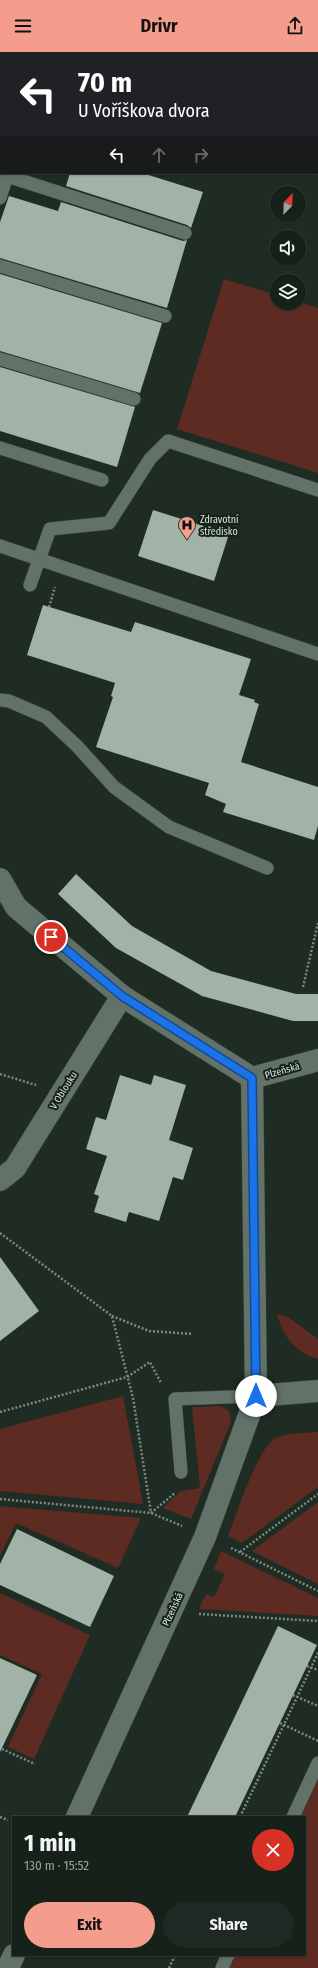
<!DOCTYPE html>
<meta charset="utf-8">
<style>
:root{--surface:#16211a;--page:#1f2923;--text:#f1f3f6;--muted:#9ea3a2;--line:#353e39;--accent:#f49d8c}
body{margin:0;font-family:"Fira Sans Condensed",sans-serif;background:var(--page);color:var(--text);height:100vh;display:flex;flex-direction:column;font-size:15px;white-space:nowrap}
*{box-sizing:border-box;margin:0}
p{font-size:13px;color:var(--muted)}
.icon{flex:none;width:22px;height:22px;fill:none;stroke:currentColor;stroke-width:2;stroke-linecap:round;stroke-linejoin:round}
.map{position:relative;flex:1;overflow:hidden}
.sheet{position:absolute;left:12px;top:1764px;width:294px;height:140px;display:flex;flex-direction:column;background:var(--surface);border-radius:0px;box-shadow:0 1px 3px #0004,0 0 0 1px var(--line)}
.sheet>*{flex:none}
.guide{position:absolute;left:0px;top:0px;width:318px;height:122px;box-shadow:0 1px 3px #0004,0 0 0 1px var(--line);background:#202124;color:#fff;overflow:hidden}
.needle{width:26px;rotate:23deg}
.fabs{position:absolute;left:270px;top:134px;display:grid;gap:8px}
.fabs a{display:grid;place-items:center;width:36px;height:36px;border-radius:50%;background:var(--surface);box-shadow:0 1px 3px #0004,0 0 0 1px var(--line);font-size:20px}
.pin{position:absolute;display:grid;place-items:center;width:34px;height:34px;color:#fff;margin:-17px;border:2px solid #fff;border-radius:50%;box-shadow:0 1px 4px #0007}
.me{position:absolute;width:44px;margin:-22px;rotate:0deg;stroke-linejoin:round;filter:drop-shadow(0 0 3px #0008)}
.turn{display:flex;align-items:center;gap:14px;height:84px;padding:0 12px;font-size:18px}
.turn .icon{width:52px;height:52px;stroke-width:2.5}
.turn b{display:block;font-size:28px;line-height:34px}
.lanes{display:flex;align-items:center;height:38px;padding:0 12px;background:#0003;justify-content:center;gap:20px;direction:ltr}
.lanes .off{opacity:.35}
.round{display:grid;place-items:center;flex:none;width:42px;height:42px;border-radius:21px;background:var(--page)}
.summary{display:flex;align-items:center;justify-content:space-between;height:68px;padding:0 12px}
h1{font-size:24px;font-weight:700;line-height:30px}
.primary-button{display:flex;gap:8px;margin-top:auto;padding:8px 12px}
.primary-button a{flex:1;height:46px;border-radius:24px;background:var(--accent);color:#111;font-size:16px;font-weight:700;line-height:46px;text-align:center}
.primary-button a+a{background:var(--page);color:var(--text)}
header{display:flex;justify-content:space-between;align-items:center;height:52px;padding:0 12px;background:var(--accent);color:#111;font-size:18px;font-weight:700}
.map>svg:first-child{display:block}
.green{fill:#5e2b22}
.building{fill:#a1b2a6}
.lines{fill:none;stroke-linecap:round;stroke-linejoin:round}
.lane-casing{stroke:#3a463e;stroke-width:14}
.street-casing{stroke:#3a463e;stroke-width:23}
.path{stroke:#7d8981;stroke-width:2.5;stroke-dasharray:2 2;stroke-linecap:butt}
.lane{stroke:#627268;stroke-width:13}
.street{stroke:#627268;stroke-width:22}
.route-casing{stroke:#114b97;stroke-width:10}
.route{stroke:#1a73e8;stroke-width:7}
.labels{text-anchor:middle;stroke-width:4;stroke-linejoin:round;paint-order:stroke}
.poi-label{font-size:10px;fill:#dbe4dd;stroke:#142219;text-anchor:start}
.street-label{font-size:10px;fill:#dbe4dd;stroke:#142219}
</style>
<header><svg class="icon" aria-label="menu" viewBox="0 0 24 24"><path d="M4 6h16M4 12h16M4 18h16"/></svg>Drivr<svg class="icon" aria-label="share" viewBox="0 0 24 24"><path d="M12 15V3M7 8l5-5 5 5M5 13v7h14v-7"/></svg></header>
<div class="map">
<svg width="318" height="1916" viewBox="0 0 318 1916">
<rect width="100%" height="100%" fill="#1e2c23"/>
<g class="green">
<polygon points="235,0 318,0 318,82 317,1"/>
<polygon points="224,227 277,243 277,251 299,250 318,256 318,421 177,377"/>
<path d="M 277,1262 L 288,1265 L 318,1287 L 318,1307 C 295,1301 283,1284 277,1262 Z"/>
<polygon points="123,1344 143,1452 0,1439 0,1377"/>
<polygon points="221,1354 229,1359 231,1370 191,1467 163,1456 181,1439 200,1436 192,1355"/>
<path d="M 318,1380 L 318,1435 L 242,1491 L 228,1484 C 236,1464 258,1394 276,1386 C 289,1381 304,1381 318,1380 Z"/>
<polygon points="318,1450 318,1532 252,1499"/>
<polygon points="0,1454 141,1466 118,1516 16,1471 0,1504"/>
<polygon points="221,1499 318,1546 318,1564 199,1557 206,1542 214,1545 225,1522 214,1517"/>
<polygon points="0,1541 90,1583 34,1707 8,1695 42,1622 0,1603"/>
<polygon points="318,1728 318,1916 230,1916 236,1903 305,1903 305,1765 301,1765"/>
</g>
<g class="building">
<polygon points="70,121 142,121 203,140 191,176 187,173 66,134"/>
<polygon points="9,144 58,159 61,150 183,189 187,188 167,256 0,206 0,170"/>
<polygon points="0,222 162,271 140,341 0,299"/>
<polygon points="0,315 135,355 117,415 0,379"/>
<polygon points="153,458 229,482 214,529 138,504"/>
<polygon points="43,553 131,580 135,570 251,607 239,643 255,648 254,650 259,652 241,710 318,735 318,774 314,788 223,760 226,752 205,743 209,731 96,695 113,645 111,644 115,631 27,603"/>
<polygon points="76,822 132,874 211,919 296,942 318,942 318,969 293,969 202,944 116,896 58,842"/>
<polygon points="120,1023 151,1033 154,1023 186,1033 169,1088 193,1096 183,1128 173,1125 159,1169 129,1160 126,1170 94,1160 99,1144 94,1142 107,1104 86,1097 96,1065 106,1068"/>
<polygon points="0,1205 39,1259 0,1289"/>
<polygon points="17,1477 114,1524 90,1575 0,1533 0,1512"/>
<polygon points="278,1574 317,1593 307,1614 235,1765 187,1765"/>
<polygon points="0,1606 37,1623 0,1700"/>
</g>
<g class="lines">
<defs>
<g id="lane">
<polyline points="0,146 7,124 185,181"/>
<polyline points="0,214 165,264"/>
<polyline points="0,307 134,347"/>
<polyline points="0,396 102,428"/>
<polyline points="0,494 318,602"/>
<polyline points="30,533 50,477 109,471 150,407 168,389 318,438"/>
<polyline points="0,648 9,649 46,665 77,694 114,735 169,775 267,816"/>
<polyline points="181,1420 175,1347 256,1344"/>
<polyline points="293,1765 318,1711"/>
<polyline points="222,1916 228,1903"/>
</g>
<g id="street">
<polyline points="0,827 16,855 122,944 252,1026"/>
<polyline points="252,1026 318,1008"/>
<polyline points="0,1128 15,1116 122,944"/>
<polyline points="256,1344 318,1339"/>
<polyline points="77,1765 205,1485 256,1344 252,1026"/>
<polyline points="8,1916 14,1903"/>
</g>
</defs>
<use href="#lane" class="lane-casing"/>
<use href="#street" class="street-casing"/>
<g class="path">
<polyline points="0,58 1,57"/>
<polyline points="49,555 55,535"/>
<polyline points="303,935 318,871"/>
<polyline points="0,1022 36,1033"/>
<polyline points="0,1181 112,1264 133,1346 151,1461"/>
<polyline points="112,1264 149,1279 193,1282"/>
<polyline points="0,1360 127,1325 150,1310 161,1331"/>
<polyline points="0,1447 151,1461 182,1474"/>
<polyline points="151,1461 175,1441"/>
<polyline points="231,1496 318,1539"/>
<polyline points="240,1500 318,1442"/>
<polyline points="199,1562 318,1569"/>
<polyline points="307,1614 318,1618"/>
<polyline points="293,1643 318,1654"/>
<polyline points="280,1671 318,1689"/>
<polyline points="2,1697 35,1712"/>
<polyline points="0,1765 8,1768"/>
<polyline points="240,1765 318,1601"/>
<polyline points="169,1916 175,1903"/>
</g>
<use href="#lane" class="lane"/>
<use href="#street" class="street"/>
</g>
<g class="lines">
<defs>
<polyline id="route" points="51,885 122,944 252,1026 256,1344"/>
</defs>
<use href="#route" class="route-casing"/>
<use href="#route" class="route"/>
</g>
<defs>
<symbol id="hospital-pin" viewBox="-11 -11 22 30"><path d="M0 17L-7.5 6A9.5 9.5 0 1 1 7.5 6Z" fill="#f49d8c" stroke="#142219"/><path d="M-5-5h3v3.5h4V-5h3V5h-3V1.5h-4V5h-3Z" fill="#111"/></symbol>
</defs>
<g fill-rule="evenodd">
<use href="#hospital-pin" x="177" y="463" width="20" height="27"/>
</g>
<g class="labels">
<g class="poi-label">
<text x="200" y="471">Zdravotní<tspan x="200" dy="12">středisko</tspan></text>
</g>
<g class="street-label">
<text transform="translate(282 1018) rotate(-16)" y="4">Plzeňská</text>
<text transform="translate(63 1038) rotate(-58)" y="4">V Oblouku</text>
<text transform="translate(172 1557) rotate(-65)" y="4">Plzeňská</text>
</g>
</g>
</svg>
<div class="fabs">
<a><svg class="needle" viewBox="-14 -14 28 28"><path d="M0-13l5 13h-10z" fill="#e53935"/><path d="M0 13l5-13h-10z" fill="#9ea3a2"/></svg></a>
<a><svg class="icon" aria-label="sound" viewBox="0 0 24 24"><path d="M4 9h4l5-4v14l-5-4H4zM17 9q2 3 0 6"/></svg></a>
<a><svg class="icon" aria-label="layers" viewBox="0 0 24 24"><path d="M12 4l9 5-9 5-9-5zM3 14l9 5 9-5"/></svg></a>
</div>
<div class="pin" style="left:51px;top:885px;background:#d93025"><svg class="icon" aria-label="arrive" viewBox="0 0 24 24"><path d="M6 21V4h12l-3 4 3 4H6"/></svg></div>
<svg class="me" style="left:256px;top:1344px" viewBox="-20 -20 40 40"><circle r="19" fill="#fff"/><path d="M0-13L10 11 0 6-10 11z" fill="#1a73e8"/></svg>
<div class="guide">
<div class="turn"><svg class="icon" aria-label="left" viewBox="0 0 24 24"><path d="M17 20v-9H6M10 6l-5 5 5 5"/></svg><div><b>70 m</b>U Voříškova dvora</div></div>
<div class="lanes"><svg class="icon" aria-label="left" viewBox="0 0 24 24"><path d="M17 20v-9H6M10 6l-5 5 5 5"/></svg><svg class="icon off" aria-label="ahead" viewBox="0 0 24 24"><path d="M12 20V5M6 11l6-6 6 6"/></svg><svg class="icon off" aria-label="right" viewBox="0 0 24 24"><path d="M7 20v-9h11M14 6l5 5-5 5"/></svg></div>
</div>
<section class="sheet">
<div class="summary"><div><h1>1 min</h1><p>130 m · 15:52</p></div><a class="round" style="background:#d93025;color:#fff"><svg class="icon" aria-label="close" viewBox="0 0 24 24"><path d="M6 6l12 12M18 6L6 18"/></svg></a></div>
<div class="primary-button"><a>Exit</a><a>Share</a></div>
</section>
</div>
